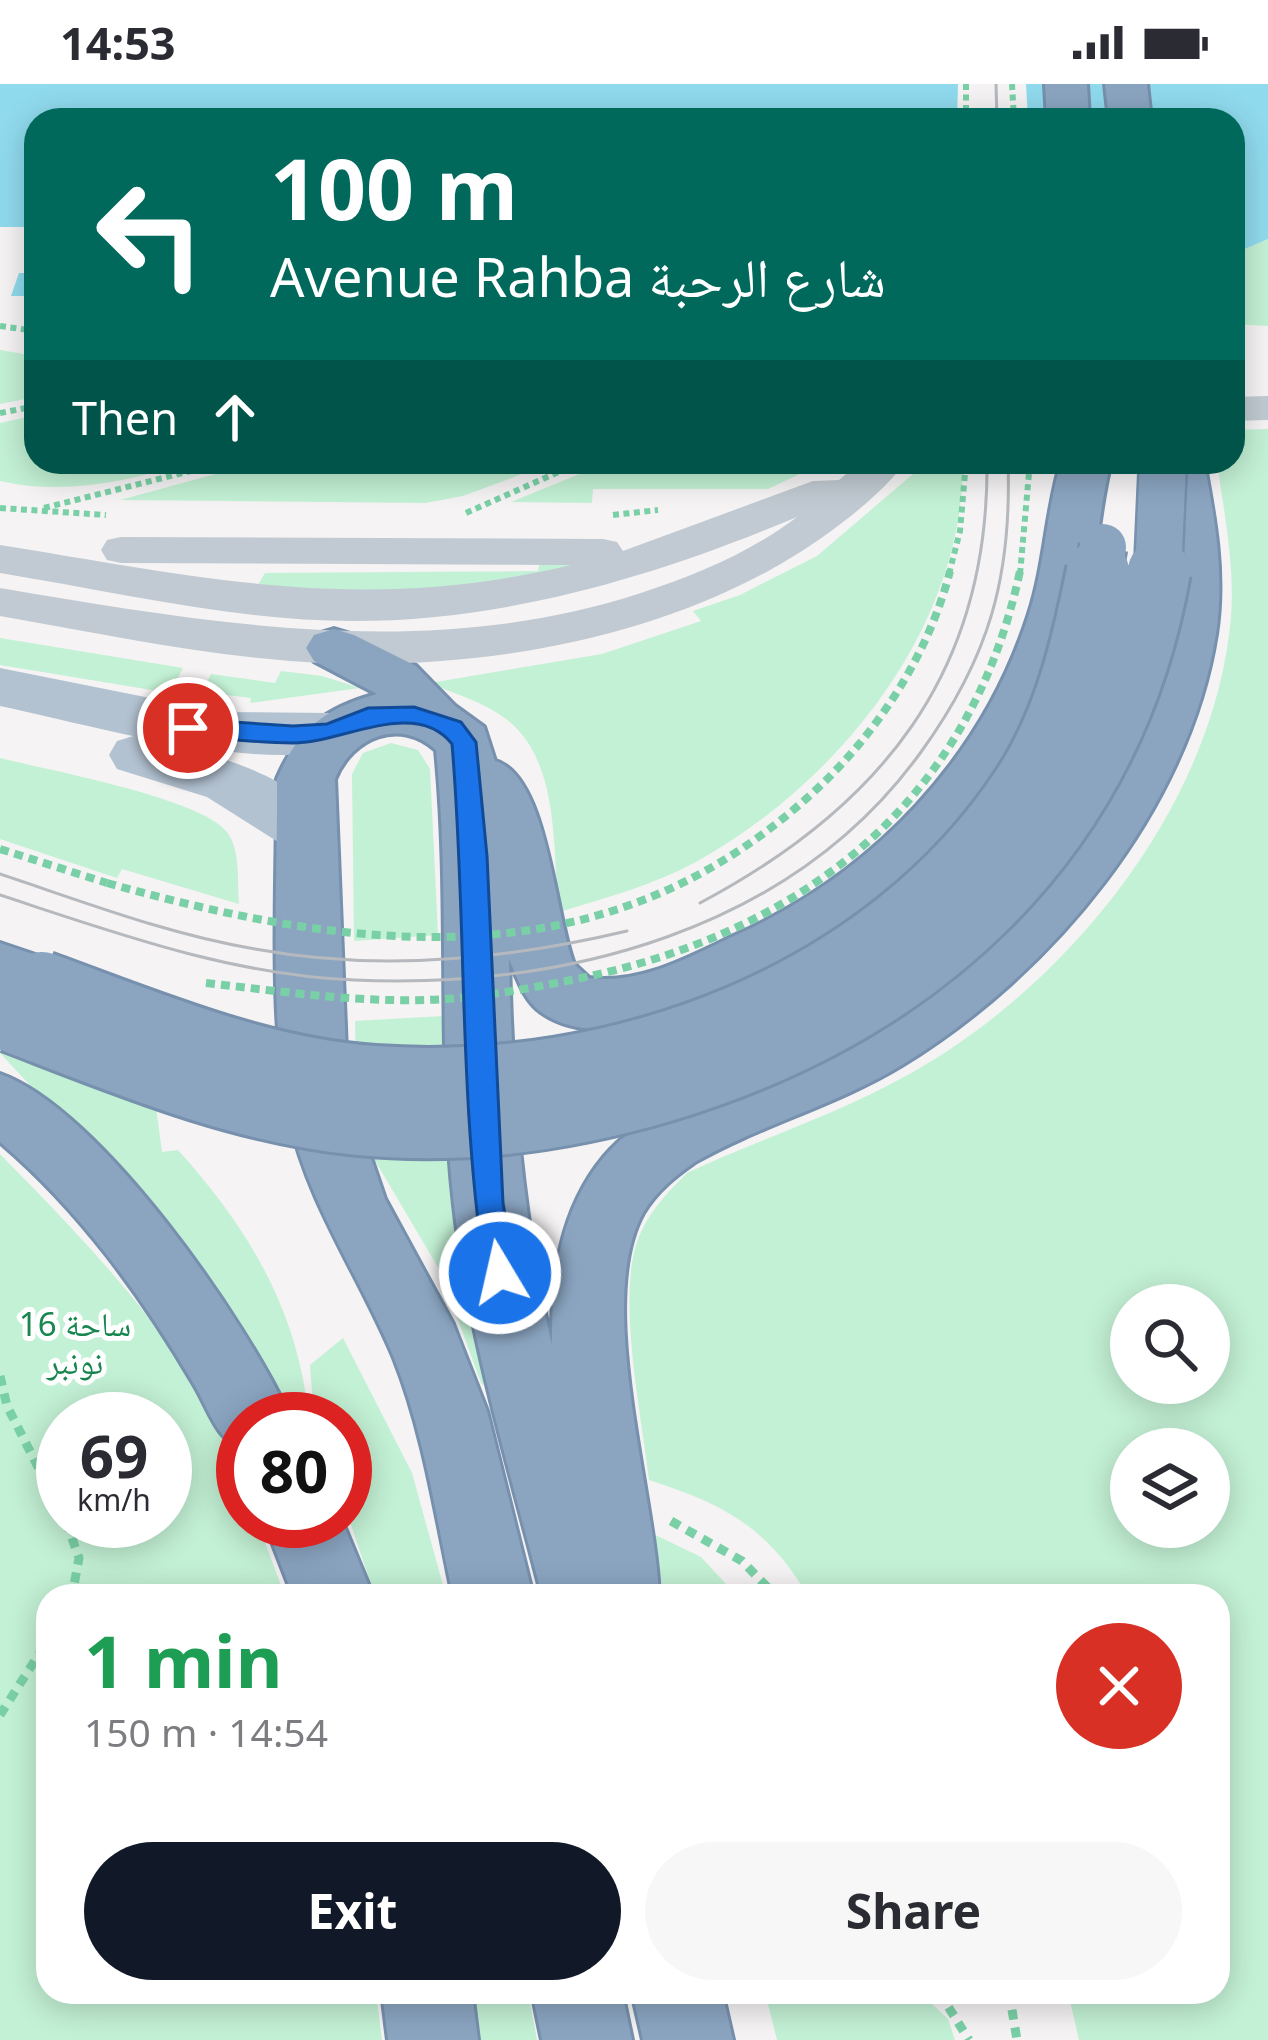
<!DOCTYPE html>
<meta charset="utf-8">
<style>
:root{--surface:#fff;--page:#f7f7f7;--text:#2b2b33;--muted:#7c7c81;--accent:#111827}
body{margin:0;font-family:"Noto Sans","Noto Naskh Arabic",sans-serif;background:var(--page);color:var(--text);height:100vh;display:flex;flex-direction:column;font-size:45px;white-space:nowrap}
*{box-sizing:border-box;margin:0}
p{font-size:39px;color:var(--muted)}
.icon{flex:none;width:66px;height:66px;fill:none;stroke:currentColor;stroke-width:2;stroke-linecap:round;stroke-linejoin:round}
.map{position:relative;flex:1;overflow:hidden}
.sheet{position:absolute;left:36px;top:1500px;width:1194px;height:420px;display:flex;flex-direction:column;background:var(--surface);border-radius:36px;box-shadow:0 6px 30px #0003}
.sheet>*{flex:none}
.top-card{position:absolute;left:24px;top:24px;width:1221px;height:366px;border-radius:36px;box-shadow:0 6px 30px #0003;background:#00695c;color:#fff;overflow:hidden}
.buttons{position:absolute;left:1110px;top:1200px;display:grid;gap:24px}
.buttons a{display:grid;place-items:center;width:120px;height:120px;border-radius:50%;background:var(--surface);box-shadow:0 6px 30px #0003;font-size:60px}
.speed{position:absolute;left:36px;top:1308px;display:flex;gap:24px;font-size:60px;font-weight:700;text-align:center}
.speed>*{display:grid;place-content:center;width:156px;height:156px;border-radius:50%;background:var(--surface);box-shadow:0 6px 30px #0003;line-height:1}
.speed small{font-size:30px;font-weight:400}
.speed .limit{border:18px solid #d22;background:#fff;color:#111}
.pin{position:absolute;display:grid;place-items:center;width:102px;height:102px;color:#fff;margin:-51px;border:6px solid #fff;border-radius:50%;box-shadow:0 3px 12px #0007}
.me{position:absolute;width:132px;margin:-66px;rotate:351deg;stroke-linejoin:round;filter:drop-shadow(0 0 9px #0008)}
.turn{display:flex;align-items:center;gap:42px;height:252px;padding:0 48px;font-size:54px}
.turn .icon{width:156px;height:156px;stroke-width:2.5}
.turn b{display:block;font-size:84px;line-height:102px}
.then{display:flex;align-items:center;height:114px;padding:0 48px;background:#0003;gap:24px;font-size:45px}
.round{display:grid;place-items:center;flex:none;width:126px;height:126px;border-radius:63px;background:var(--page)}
.summary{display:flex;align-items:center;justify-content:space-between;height:204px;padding:0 48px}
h1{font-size:72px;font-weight:700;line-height:90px;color:#1e9e55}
.cta{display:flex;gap:24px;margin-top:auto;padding:24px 48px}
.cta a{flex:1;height:138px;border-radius:72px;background:var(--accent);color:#fff;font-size:48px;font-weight:700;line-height:138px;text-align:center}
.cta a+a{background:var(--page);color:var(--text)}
.status{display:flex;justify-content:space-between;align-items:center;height:84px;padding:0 60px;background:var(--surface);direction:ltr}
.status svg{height:33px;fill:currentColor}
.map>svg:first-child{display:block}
.green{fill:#c3f1d5;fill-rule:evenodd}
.water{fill:#90daee}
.pier{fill:#f5f3f3}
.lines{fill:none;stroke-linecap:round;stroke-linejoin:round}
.highway-casing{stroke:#7690ad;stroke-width:6}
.path-far2{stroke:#7ad0a6;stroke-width:6;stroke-dasharray:6 4.5;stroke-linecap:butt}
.path-far1{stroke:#7ad0a6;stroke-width:8;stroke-dasharray:9 6;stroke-linecap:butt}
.path{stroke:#7ad0a6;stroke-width:9;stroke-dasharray:10 8;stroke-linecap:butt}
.minor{fill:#c1cad2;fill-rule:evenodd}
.major{fill:#b3c2d1;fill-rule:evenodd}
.highway{fill:#8ba5c1;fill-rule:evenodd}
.tram{stroke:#b5b8bd;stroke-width:3}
.highway-bridge-far1-casing{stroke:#7690ad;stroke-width:51;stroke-linecap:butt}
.highway-bridge-casing{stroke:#7690ad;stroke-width:68;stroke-linecap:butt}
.path-bridge-far1{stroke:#7ad0a6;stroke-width:6;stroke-dasharray:6 4.5;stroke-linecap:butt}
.path-bridge{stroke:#7ad0a6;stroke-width:8;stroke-dasharray:9 6;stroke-linecap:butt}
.highway-bridge-far1{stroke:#8ba5c1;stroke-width:46}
.highway-bridge{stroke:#8ba5c1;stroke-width:62}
.route{fill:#1a73e8;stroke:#114b97;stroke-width:3}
.labels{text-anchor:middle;stroke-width:10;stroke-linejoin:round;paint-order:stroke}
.park-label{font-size:33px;fill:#17864f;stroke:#fff}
</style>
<div class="status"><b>14:53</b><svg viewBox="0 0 49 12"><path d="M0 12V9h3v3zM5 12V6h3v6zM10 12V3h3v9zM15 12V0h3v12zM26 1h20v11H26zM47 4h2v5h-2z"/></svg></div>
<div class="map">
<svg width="1268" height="1956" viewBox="0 0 1268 1956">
<rect width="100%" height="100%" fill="#f5f3f3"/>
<g class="green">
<polygon points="1268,155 1268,242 1233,240 1233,170"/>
<polygon points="0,266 36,272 36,313 0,320"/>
<path d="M 36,331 L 36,378 L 191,378 C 127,397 66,412 0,397 L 0,339 Z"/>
<path d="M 1268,345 L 1268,1956 L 1079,1956 L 1068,1908 L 1218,1908 L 1218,1512 L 808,1512 C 767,1443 724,1420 649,1396 C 642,1332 614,1204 641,1148 C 652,1124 669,1107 687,1089 C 758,1056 835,1031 904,993 C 1066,905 1215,722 1231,533 C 1235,481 1224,429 1217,378 L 1233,378 L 1233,346 ZM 1131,1221 L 1209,1221 L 1209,1299 L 1131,1299 ZM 1131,1365 L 1209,1365 L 1209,1443 L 1131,1443 Z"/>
<polygon points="260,378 554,378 463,412 425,419 120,416"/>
<polygon points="609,378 825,378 768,405 593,405 592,419 511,418"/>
<path d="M 963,378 C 963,545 838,699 696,778 C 653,801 606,814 559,828 C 552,766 561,677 506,635 C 484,618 455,610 430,599 L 602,570 L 701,537 L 693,527 L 740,511 L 817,472 L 927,378 Z"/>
<path d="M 582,477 C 483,516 361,508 257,502 L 265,489 L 538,487 L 540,478 Z"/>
<polygon points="0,554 183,584 170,609 0,581"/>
<polygon points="281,587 322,592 360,604 250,619 251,614 202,608 211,590 275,599"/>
<polygon points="391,659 418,666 430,685 438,851 354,857 352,690 363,669"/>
<path d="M 0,674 C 47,686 201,714 227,748 C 241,767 237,797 239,820 L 122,785 L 117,794 L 0,755 Z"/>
<polygon points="443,932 445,982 356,987 355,937"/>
<path d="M 0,964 L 156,1023 L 162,1068 L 178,1066 C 250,1146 298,1227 309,1335 L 283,1335 L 93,1069 L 0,969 Z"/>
<polygon points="370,1068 456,1070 489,1298 482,1301 439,1185"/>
<path d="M 0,1070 C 83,1155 243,1313 243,1437 L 257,1437 L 285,1512 L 48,1512 L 48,1908 L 376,1908 L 382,1956 L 0,1956 ZM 63,1335 L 165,1335 L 165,1437 L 63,1437 Z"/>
<polygon points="343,1254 412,1389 446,1512 375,1512 345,1423 345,1335 314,1335 310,1281"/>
<polygon points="649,1448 701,1473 737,1512 665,1512"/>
<polygon points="462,1908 528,1908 537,1956 470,1956"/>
<polygon points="765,1908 919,1908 948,1935 955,1956 777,1956"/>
</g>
<polygon class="water" points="0,0 1268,0 1268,155 1233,170 1233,36 36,36 36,212 0,212"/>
<g class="pier">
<polygon points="958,0 1026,0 1028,36 957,36"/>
<polygon points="0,143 36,143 36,189 19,189 11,212 0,212"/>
</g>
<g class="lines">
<defs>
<g id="highway">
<polygon points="1045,0 1087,0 1089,36 1047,36"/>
<polygon points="1105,0 1147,0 1151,36 1109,36"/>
<path d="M 1061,378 L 1111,378 C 1099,422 1098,468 1088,512 C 1077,564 1054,618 1026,663 C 993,717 952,767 903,808 C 835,865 628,991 541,928 C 524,916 517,893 509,875 C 512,1006 522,1133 552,1261 C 551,1195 560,1126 604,1073 C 656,1011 750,997 820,962 C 978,882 1130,729 1161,549 C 1171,491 1163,436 1154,378 L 1204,378 C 1215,436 1225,491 1216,550 C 1188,727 1051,890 902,981 C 836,1021 762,1040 695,1078 C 675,1092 656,1107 643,1129 C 594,1217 655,1409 659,1512 L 542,1512 C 509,1383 469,1254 454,1121 C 437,970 451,817 436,666 C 400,633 352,653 335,695 L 346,968 L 357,1033 L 385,1115 L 453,1240 L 487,1327 L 533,1512 L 453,1512 C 436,1433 424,1349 394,1274 C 360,1192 308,1120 289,1032 C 268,933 278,798 277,695 C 298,645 325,624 377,610 L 314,577 L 306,564 L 314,551 L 334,545 L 354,551 L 416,582 L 455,622 L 484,643 L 495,677 C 548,692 555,834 574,880 L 589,894 C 641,901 691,872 736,851 C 874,789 983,674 1029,530 C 1045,481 1046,428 1061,378 Z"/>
<polygon points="0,859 65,881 74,899 65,917 42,924 0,910"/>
<path d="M 0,990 C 100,1025 248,1239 291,1335 L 243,1335 L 243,1366 C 217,1356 209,1326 195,1302 C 142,1212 80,1126 0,1058 Z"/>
<polygon points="264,1437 342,1437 373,1512 293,1512"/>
<polygon points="382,1908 472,1908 478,1956 388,1956"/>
<polygon points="532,1908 622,1908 632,1956 542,1956"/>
<polygon points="632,1908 722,1908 733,1956 643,1956"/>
</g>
</defs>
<use href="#highway" class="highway-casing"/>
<g class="path-far2">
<polyline points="966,0 966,36"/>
<polyline points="1012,0 1014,36"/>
<polyline points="0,242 36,247"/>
<polyline points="0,329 36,322"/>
<polyline points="0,424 106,431"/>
<polyline points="44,424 226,378"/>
<polyline points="466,429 581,378"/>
<polyline points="613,431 658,426"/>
</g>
<polyline class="path-far1" points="0,765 107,799"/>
<g class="path">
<polyline points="0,1292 7,1322 63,1432"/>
<polyline points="66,1437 79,1474 72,1512"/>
<polyline points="671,1437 742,1477 776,1512"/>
<polyline points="0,1631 48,1556"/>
<polyline points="939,1908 969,1956"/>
<polyline points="1009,1908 1017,1956"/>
</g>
<g class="minor">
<polygon points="1268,312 1268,336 1233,337 1233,313"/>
<path d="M 860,378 L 905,378 C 879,416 811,464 770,486 C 628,564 449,589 290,577 C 192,569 96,549 0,532 L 0,504 C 215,540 428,578 641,509 C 696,491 751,468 797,433 C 657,492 507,537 354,537 C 235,537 117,508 0,489 L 0,461 C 205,494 362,531 571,481 L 121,479 L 107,476 L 101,466 L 107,456 L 121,453 L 603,455 L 617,458 L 623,467 L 813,397 L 839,396 Z"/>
</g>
<g class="major">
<path d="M 0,584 L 220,628 L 330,629 L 349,635 L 357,649 L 349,663 C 258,690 95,642 0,622 Z"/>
<path d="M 137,651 C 197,665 303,691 335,748 L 326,763 L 306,769 L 286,763 L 207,713 L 117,685 L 109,671 L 117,657 Z"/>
</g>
<use href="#highway" class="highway"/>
<g class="tram">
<polyline points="996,0 997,36"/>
<path d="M 0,790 C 84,818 167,850 255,865 C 379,888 505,876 627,847"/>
<path d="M 0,811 C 116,849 231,891 354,896 C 565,905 792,847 921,668 C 989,574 1012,493 1008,378"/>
<path d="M 700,819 C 881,723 989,589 987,378"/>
</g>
<defs>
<g id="highway-bridge-far1">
<polyline points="1098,490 1103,463"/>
<polyline points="1158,490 1163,378"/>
</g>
<g id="highway-bridge">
<path d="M 42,899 C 149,938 259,985 374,993 C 618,1010 886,912 1024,701 C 1066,636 1083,562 1098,487"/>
<path d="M 12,937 C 124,980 237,1028 358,1040 C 460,1050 565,1036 663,1007 C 919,930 1111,759 1159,487"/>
</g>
</defs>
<use href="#highway-bridge-far1" class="highway-bridge-far1-casing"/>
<use href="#highway-bridge" class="highway-bridge-casing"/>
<g class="path-bridge-far1">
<polyline points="949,490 960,447 966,378"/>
<polyline points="1020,490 1030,378"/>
</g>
<g class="path-bridge">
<path d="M 107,799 C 362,870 610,900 819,703 C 880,645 929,569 950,487"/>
<path d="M 206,899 C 279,907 352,918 425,916 C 470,915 516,907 561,898 C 793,855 969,726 1020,487"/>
</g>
<use href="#highway-bridge-far1" class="highway-bridge-far1"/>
<use href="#highway-bridge" class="highway-bridge"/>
</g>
<path class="route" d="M 414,623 L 461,638 L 476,658 L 487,772 L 503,1119 L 515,1189 L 511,1198 L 500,1202 L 490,1198 L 485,1189 C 458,1015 467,835 452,660 C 415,613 340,660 292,659 C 258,659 223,654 188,652 L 177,644 L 188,635 L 293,642 L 327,640 L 368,624 Z"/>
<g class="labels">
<g class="park-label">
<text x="75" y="1252">ساحة 16<tspan x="75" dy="38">نونبر</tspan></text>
</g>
</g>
</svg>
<div class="buttons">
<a><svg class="icon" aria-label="search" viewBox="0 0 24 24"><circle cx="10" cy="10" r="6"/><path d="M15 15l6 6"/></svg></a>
<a><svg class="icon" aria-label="layers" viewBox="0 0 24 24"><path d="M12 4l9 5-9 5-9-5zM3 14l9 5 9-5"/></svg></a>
</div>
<div class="speed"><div>69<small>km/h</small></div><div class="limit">80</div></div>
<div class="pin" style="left:188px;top:644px;background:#d93025"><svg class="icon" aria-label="arrive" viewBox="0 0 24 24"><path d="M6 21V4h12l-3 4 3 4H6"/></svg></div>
<svg class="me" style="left:500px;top:1189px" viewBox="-20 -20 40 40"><circle r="17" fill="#1a73e8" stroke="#fff" stroke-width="3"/><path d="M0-11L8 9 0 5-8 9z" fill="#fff"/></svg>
<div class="top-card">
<div class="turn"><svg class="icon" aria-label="left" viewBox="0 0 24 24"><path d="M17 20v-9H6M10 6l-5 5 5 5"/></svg><div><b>100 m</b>Avenue Rahba شارع الرحبة</div></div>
<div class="then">Then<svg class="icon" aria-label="ahead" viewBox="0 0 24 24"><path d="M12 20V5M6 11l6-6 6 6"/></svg></div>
</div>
<section class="sheet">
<div class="summary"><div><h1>1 min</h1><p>150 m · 14:54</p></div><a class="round" style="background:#d93025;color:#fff"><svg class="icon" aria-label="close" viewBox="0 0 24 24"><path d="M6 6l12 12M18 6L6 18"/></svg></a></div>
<div class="cta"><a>Exit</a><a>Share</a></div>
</section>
</div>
